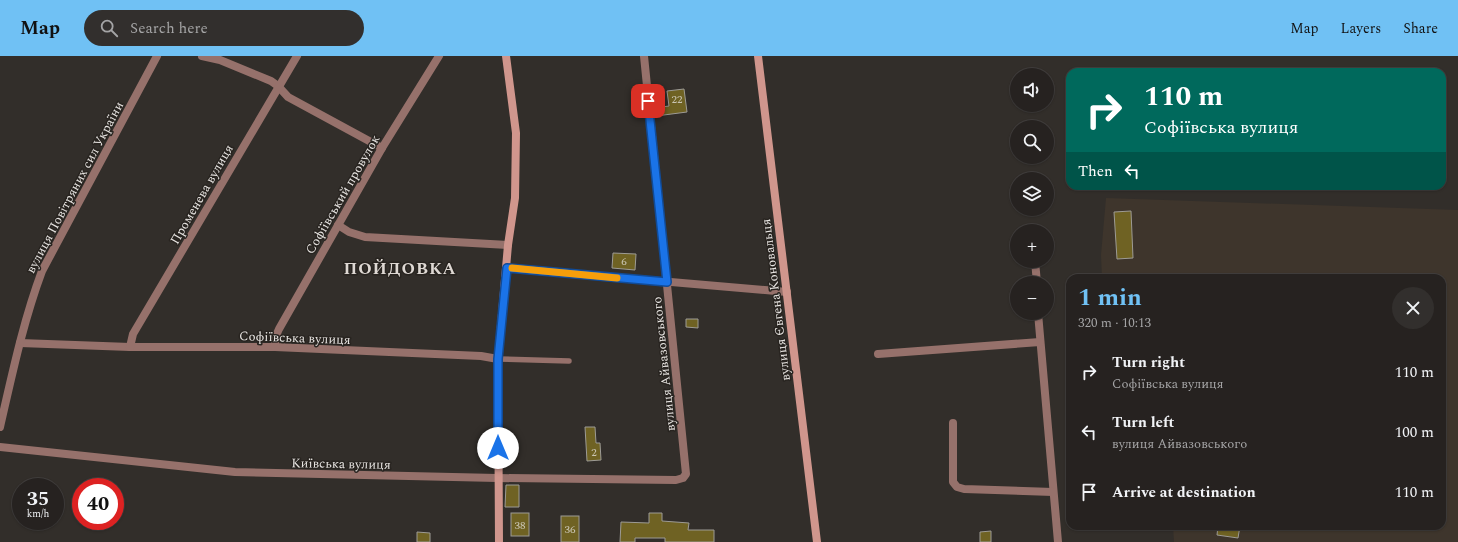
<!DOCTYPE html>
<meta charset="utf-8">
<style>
:root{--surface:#262220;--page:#322f2d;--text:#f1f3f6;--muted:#a4a4a5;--line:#423f3e;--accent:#70c1f4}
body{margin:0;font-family:Spectral,serif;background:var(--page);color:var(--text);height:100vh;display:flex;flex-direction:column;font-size:15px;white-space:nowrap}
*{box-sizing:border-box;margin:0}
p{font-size:13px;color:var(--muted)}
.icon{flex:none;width:22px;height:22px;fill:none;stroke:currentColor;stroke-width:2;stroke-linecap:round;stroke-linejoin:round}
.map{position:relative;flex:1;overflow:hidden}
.sheet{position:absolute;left:1066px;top:218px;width:380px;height:256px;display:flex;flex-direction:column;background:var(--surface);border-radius:12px;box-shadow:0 1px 3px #0004,0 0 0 1px var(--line)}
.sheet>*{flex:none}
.guide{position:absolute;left:1066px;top:12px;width:380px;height:122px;border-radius:12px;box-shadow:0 1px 3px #0004,0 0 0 1px var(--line);background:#00695c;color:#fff;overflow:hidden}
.controls{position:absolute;left:1010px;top:12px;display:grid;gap:8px}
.controls a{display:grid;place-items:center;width:44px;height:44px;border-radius:50%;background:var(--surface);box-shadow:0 1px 3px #0004,0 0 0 1px var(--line);font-size:20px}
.speed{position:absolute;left:12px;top:422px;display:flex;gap:8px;font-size:20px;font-weight:700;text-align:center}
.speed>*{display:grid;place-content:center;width:52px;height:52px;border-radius:50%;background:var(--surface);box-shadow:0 1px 3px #0004,0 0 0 1px var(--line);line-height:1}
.speed small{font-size:10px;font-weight:400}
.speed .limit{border:6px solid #d22;background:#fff;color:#111}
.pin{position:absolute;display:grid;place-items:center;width:34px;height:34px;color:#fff;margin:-17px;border-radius:8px;box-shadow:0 2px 6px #0006}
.me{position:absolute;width:44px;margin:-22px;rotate:0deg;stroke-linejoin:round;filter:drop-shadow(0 0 3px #0008)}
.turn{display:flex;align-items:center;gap:14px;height:84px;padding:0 12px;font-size:18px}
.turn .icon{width:52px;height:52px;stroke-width:2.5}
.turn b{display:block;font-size:28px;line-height:34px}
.then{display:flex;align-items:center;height:38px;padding:0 12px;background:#0003;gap:8px;font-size:15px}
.round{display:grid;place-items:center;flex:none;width:42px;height:42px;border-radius:21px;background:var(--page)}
.head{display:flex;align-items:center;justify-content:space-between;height:68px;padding:0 12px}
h1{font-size:24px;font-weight:700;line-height:30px;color:var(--accent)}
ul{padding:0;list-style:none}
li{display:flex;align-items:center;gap:12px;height:60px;padding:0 12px}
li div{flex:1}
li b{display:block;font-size:15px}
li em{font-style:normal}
header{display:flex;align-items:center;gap:24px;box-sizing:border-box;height:56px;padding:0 20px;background:var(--accent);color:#111}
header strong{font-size:19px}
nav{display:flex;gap:22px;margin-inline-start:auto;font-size:14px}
.search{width:280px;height:36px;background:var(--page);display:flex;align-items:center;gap:10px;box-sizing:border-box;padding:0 14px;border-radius:22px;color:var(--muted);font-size:15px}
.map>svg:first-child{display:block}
.built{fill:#3e352c}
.building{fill:#6f6223;stroke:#9d9b95}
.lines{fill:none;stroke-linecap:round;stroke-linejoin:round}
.lane{stroke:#96716b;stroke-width:5.5}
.street{stroke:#96716b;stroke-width:8}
.secondary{stroke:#d0968d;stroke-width:8}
.route-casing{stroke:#114b97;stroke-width:10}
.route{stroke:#1a73e8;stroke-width:7}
.slow{stroke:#f59e0b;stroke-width:7}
.labels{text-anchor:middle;stroke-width:3;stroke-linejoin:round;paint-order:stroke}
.number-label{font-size:11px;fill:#c9c4b2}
.street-label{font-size:13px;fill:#e7e4e1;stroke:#282420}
.district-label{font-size:17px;font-weight:bold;letter-spacing:1px;fill:#ded8d3;stroke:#282420}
</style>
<header>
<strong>Map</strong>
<div class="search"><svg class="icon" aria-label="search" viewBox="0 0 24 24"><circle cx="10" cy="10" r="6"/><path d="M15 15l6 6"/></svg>Search here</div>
<nav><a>Map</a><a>Layers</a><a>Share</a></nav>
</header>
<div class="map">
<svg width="1458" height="486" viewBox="0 0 1458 486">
<rect width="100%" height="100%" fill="#322e2a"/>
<polygon class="built" points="1106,142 1458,154 1458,486 1174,486 1173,470 1442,470 1442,222 1102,222 1101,199"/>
<g class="building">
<polygon points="684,33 687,56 656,60 655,52 669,50 667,35"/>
<polygon points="1131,155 1133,202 1117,203 1114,156"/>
<polygon points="613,197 636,198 635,214 612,212"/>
<polygon points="686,263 698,263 698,272 686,271"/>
<polygon points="585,371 595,371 596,387 600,387 601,404 587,405"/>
<polygon points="506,429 519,429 519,451 505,451"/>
<rect x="511" y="457" width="18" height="23"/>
<polygon points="649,457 662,457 662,465 689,467 688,474 714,474 714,486 665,486 665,482 635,482 635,486 620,486 621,466 649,467"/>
<rect x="561" y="460" width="18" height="26"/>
<polygon points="1218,470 1240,470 1238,482 1217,479"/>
<polygon points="991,475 991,486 980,486 980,476"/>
<polygon points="417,476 430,477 430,486 417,486"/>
</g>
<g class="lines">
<polyline class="lane" points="498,303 569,305"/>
<g class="street">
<polyline points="202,0 220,4 271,25 278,30 288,41 382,92"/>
<polyline points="338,169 349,176 365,181 508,189"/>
<polyline points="1035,205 1037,227"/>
<polyline points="507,212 787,236"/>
<polyline points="1038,257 1058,486"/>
<polyline points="20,287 130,291 275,291 481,300 498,303"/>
<polyline points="130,291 133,278 297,0"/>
<polyline points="275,291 275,282 279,273 382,92 439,0"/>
<polyline points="878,298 1040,286"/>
<polyline points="953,367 953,426 957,431 964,433 1053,436"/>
<path d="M 0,371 C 12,319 23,266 42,215 L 157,0"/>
<polyline points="0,391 235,416 497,422 676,424 683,422 686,418 644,0"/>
</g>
<g class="secondary">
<polyline points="758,0 817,486"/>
<polyline points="499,486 498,303 508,189 515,142 516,77 506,0"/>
</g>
</g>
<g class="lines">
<defs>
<polyline id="route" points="498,392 498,303 507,212 667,226 648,45"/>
</defs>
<use href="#route" class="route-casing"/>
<use href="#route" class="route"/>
<polyline class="slow" points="512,212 617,222"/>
</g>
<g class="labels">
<g class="number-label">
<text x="677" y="47">22</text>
<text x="624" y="209">6</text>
<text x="594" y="400">2</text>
<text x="520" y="473">38</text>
<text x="570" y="477">36</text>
</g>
<g class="street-label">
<text transform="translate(74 131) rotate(-62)" y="5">вулиця Повітряних сил України</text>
<text transform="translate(201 138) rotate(-60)" y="5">Променева вулиця</text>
<text transform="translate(342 138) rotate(-60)" y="5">Софіївський провулок</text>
<text transform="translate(775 244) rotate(-97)" y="5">вулиця Євгена Коновальця</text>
<text transform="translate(295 281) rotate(2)" y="5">Софіївська вулиця</text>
<text transform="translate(663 308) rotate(-96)" y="5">вулиця Айвазовського</text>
<text transform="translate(341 407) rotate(1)" y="5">Київська вулиця</text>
</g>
<g class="district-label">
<text x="400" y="218">ПОЙДОВКА</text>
</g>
</g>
</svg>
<div class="controls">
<a><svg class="icon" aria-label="sound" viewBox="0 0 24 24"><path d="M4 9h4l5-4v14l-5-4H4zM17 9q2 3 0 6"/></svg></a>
<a><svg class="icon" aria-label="search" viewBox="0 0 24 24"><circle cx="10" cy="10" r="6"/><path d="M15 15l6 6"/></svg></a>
<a><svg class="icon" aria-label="layers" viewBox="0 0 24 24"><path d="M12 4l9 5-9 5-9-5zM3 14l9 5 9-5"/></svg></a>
<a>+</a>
<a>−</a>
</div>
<div class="speed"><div>35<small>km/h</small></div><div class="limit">40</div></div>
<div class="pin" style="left:648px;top:45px;background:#d93025"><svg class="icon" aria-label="arrive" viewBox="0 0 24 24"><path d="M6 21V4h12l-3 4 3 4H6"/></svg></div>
<svg class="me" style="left:498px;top:392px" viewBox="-20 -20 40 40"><circle r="19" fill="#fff"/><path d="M0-13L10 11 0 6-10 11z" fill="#1a73e8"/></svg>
<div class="guide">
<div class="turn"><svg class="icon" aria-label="right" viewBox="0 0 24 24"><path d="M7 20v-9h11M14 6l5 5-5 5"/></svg><div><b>110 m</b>Софіївська вулиця</div></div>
<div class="then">Then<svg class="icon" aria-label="left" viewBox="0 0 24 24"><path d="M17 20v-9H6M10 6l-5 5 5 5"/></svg></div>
</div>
<section class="sheet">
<div class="head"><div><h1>1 min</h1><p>320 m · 10:13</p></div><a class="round"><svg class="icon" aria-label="close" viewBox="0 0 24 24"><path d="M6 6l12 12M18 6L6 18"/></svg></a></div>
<ul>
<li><svg class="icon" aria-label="right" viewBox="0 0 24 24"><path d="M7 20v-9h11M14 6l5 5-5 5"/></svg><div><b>Turn right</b><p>Софіївська вулиця</p></div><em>110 m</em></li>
<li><svg class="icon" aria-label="left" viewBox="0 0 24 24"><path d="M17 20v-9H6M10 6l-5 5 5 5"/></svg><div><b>Turn left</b><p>вулиця Айвазовського</p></div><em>100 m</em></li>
<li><svg class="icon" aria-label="arrive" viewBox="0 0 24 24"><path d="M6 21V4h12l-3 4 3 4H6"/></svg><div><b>Arrive at destination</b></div><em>110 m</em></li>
</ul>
</section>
</div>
